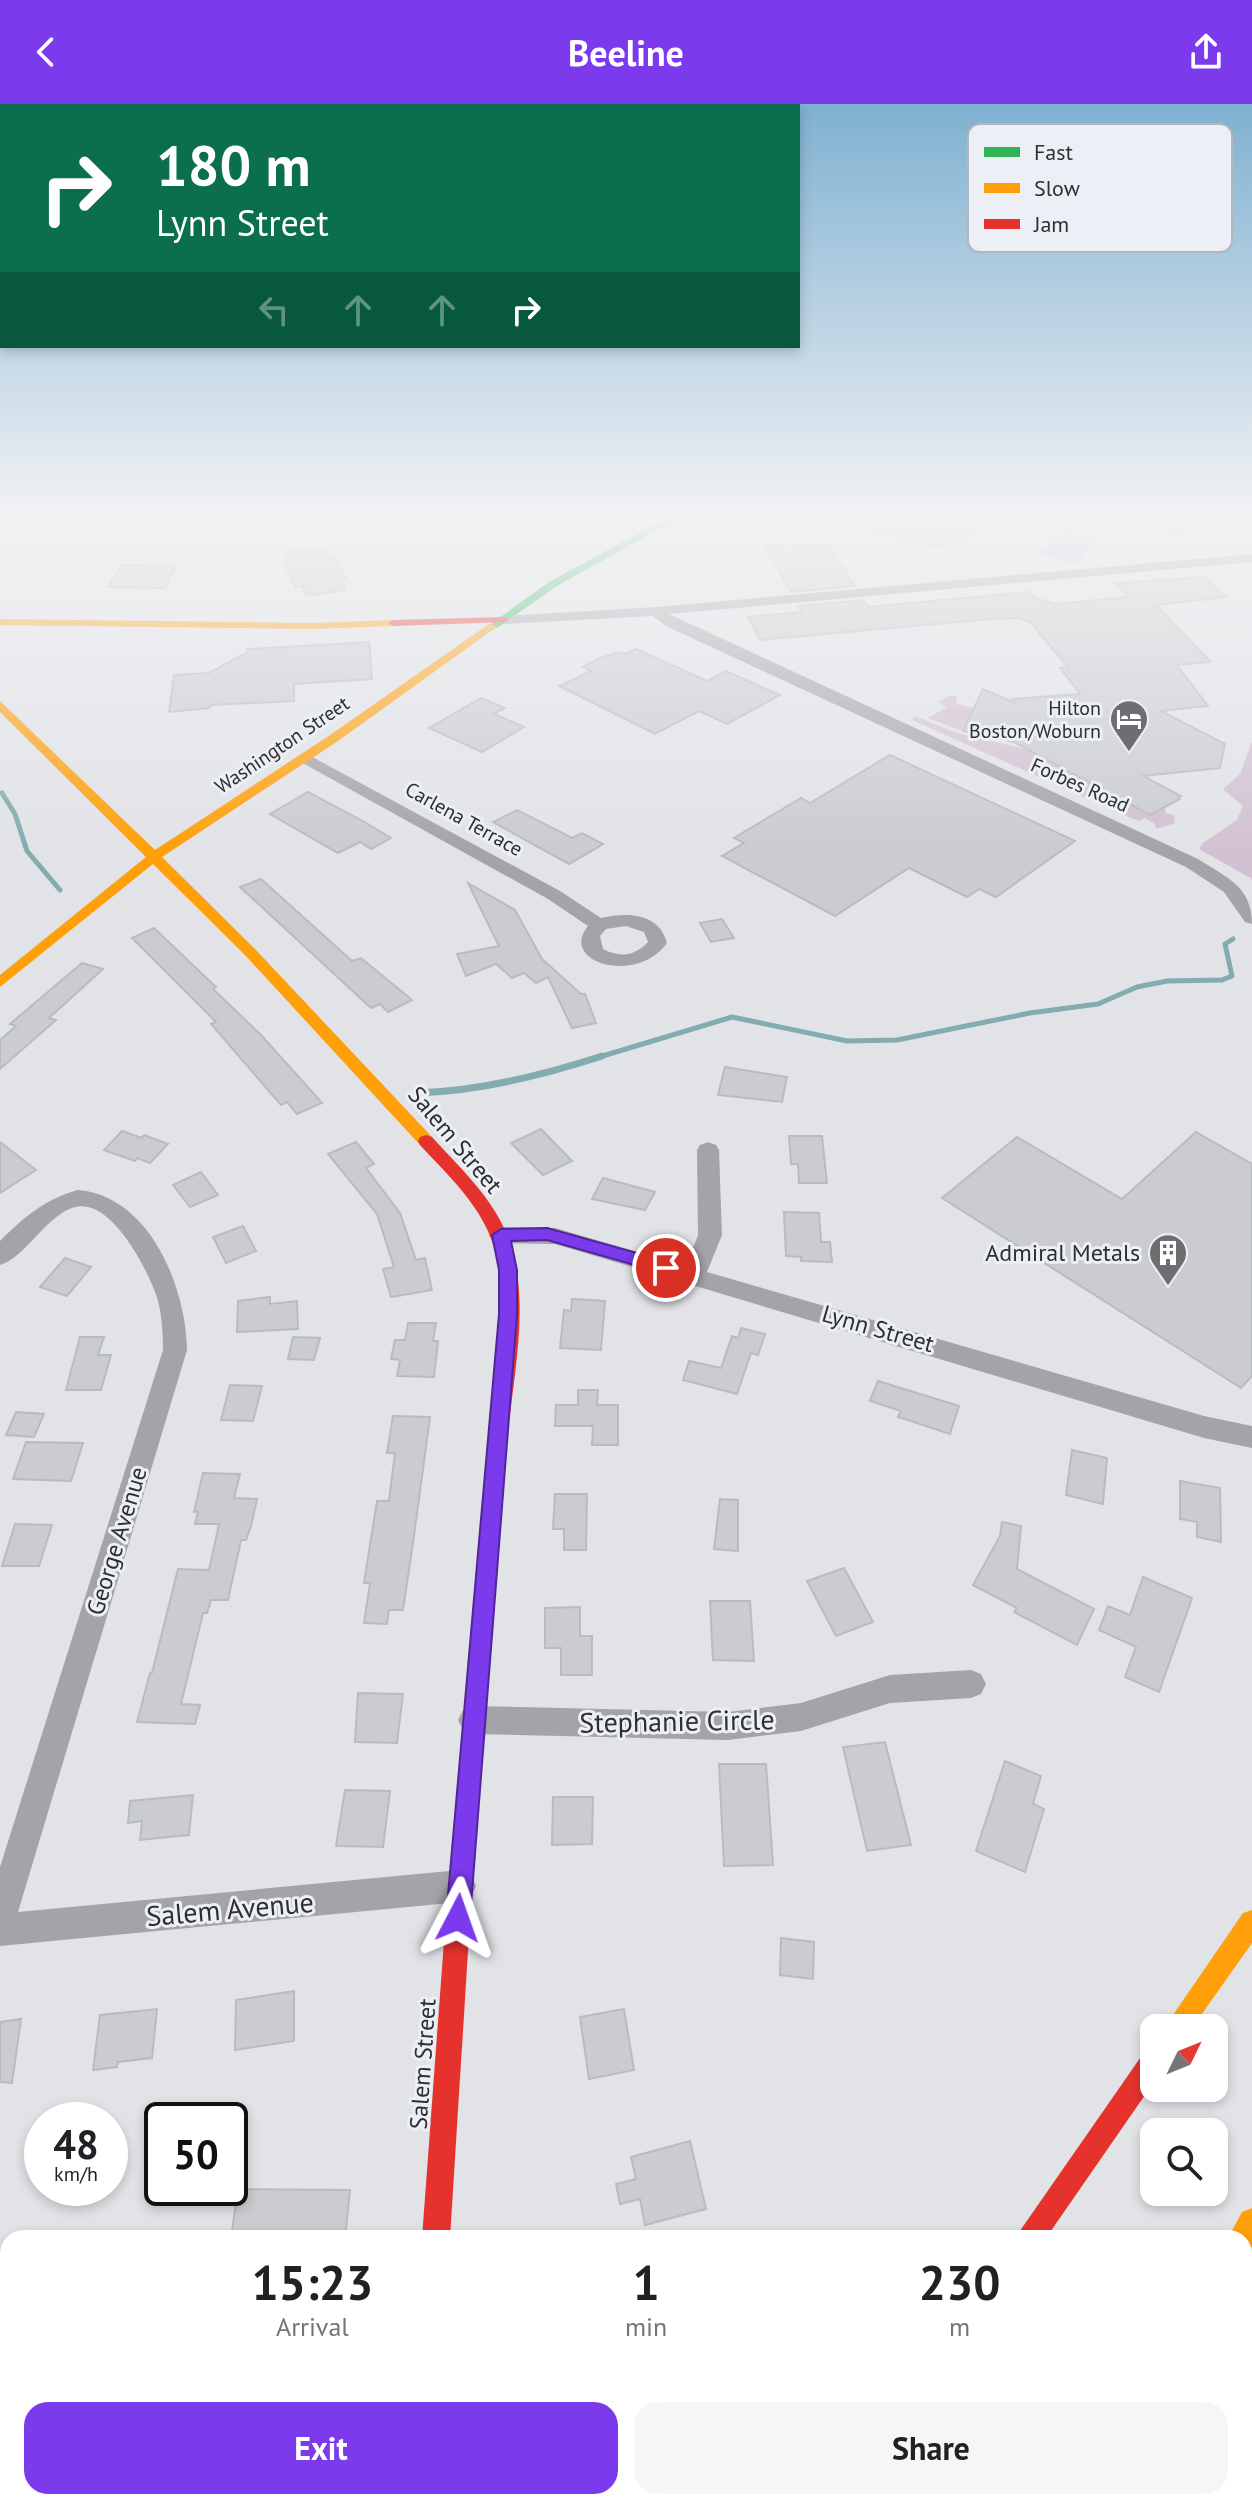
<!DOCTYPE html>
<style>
:root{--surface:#fff;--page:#f6f6f6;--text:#202124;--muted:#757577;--accent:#7c3aed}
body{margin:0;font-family:"PT Sans",sans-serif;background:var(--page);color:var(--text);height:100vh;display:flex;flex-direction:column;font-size:30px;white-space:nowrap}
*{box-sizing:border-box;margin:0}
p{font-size:26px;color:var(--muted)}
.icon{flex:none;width:44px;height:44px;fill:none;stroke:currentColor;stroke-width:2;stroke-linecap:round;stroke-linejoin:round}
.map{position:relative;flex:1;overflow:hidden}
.sheet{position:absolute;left:0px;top:2126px;width:1252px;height:280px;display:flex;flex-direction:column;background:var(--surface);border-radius:24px 24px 0 0;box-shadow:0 4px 12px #0003}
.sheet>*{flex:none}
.banner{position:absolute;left:0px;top:0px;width:800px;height:244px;box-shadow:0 4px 12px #0003;background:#0b6e4f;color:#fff;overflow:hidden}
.needle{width:52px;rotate:47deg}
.buttons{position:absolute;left:1140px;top:1910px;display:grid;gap:16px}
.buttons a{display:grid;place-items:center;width:88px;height:88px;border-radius:16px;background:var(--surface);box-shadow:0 4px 12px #0003;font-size:40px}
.speed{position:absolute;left:24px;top:1998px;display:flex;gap:16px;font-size:40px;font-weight:700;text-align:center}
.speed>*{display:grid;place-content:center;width:104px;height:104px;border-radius:50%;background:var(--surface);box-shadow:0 4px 12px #0003;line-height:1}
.speed small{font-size:20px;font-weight:400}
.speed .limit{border:4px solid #111;border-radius:12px;background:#fff;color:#111}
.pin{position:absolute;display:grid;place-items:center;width:68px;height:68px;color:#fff;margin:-34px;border:4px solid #fff;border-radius:50%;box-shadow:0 2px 8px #0007}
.me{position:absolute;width:88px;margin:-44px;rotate:4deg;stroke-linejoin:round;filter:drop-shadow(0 0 6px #0008)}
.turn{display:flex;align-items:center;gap:28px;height:168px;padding:0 24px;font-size:36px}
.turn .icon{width:104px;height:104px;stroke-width:2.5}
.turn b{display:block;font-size:56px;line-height:68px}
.lanes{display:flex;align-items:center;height:76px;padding:0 24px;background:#0003;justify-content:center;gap:40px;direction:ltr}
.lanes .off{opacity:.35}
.eta{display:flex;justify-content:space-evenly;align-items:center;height:136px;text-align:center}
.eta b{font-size:48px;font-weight:800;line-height:56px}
.button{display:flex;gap:16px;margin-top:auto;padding:16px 24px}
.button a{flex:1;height:92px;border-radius:24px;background:var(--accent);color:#fff;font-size:32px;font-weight:800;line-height:92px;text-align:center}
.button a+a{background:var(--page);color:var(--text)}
header{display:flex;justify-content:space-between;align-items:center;height:104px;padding:0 24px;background:var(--accent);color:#fff;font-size:36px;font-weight:800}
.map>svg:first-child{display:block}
.green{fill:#d2c1d2}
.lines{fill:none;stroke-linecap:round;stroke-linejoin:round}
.stream-far1{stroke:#82acae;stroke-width:5}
.stream{stroke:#82acae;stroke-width:7}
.building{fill:#cacccf;stroke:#b9bcbe;stroke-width:2}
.street{fill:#a4a3a9;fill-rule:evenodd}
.fast{fill:#30b455;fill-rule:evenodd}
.slow{fill:#ff9f0a;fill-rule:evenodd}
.jam{fill:#e5322d;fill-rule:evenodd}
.route{fill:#7c3aed;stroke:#51269a;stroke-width:2}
.labels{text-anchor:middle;stroke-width:6;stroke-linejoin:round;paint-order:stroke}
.far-poi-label{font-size:20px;fill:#2e2f31;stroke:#ecf0f6;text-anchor:end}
.far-street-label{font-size:20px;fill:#2e2f31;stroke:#ecf0f6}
.street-label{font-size:24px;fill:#2e2f31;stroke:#ecf0f6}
.poi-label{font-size:24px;fill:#2e2f31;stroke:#ecf0f6;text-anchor:end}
.near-street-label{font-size:28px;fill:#2e2f31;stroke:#ecf0f6}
.key{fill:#ecf0f6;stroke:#b3b6bb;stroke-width:2}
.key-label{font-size:22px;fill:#2e2f31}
</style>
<header><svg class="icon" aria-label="back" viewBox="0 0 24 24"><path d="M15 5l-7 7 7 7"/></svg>Beeline<svg class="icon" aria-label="share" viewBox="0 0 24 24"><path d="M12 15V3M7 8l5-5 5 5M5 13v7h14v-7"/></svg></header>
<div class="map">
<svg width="1252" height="2406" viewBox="0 0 1252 2406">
<rect width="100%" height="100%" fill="#e1e3e7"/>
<g class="green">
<polygon points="1062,425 1100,433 1077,460 1037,450"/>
<polygon points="950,591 957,593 956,600 974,604 963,627 928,614 947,603 938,598"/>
<polygon points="915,612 954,628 1030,646 1150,711 1163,704 1166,706 1165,709 1174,711 1175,719 1156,725 1155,720 1144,714 1139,717 1131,714 912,616"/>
<polygon points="1252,637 1252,775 1199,745 1203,739 1237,716 1243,702 1223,685 1240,670"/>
</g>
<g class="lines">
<g class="stream-far1">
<polyline points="2,689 15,710 27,747 60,786"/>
<polyline points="596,954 732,913 847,937 897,936 1030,909 1098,900 1137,883 1167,877 1222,876 1232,872 1225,840 1233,835"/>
</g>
<path class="stream" d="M 417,989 C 479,987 544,971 602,952"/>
</g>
<g class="building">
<polygon points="832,409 993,409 952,446 832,416"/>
<polygon points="1129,409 1206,409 1182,430 1128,416"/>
<polygon points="828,440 855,482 791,488 764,441 785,443"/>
<polygon points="323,443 329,453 333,452 346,475 340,476 345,486 307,492 302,482 296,483 284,459 289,458 284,449"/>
<polygon points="121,461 176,462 165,484 108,483"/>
<polygon points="1205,473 1226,493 1156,501 1211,558 1177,561 1208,602 1161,607 1225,640 1220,664 1143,672 1181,692 1178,693 1180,695 1150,711 1014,638 963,627 983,585 1015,599 1012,595 1080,590 1060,564 1068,563 1030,518 1018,514 990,515 760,536 748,513 802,508 798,502 863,496 868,503 1029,488 1034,494 1056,500 1128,493 1115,479"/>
<polygon points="369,538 372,575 294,580 294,597 211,601 210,604 169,608 174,571 209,569 248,548 248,545"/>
<polygon points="636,545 707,577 726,567 780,591 727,620 699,607 655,630 559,582 591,567 583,563 600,554 620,548 625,550"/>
<polygon points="481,594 505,604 494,610 524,623 482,648 429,624"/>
<polygon points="890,651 1075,737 996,793 979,785 967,793 909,764 835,812 722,752 744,739 734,734 801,694 810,699"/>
<polygon points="308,688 363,717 391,734 371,745 360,738 338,749 270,710"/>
<polygon points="517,706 572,734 582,729 603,740 569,760 493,718"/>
<polygon points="261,775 352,857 361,854 412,896 388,908 380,900 371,904 240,783"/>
<polygon points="468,779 515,806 542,855 581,890 585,890 596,919 572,924 548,873 536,879 524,869 512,874 496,860 466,872 457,850 499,842"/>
<polygon points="722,815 734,834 711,838 700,819"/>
<polygon points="154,824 216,883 213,885 261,931 322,999 297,1010 287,998 281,1001 211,920 216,918 132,834"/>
<polygon points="82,859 103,865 49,914 56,916 0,965 0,936 16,922 10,920"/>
<polygon points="725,963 787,973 782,998 718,991"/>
<polygon points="541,1025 572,1057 543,1071 511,1039"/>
<polygon points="122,1027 142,1034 144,1031 168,1040 150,1059 137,1054 135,1057 104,1046"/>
<polygon points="1196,1028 1252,1060 1252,1272 1241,1284 942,1094 1017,1033 1122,1095"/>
<polygon points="789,1032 822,1032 827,1079 799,1079 798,1060 791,1060"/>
<polygon points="0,1038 36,1066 0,1089"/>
<polygon points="356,1038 374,1060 366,1064 400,1109 416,1156 425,1154 432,1186 391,1193 383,1165 394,1163 377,1110 328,1050"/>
<polygon points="201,1068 218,1091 190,1103 173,1081"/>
<polygon points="603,1074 655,1088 645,1106 592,1095"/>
<polygon points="784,1108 819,1109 821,1138 830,1138 832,1158 801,1157 801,1153 786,1152"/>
<polygon points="243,1122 256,1147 226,1159 213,1133"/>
<polygon points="65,1154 91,1163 67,1192 40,1183"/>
<polygon points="270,1193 270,1200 297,1197 298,1225 237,1228 238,1197"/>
<polygon points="572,1195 605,1197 601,1246 560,1244 564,1206 571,1207"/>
<polygon points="408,1219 436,1219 433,1237 438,1237 434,1273 397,1272 400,1256 391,1255 395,1236 405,1236"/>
<polygon points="741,1224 765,1230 758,1251 751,1249 737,1290 683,1276 689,1257 721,1264 732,1232 738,1234"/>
<polygon points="80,1233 104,1233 98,1251 111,1251 101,1286 66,1286"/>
<polygon points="293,1233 320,1234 314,1256 288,1255"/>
<polygon points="878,1277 959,1302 950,1330 898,1313 901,1307 870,1297"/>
<polygon points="230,1281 262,1282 253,1317 221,1316"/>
<polygon points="578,1286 598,1286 597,1301 618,1301 618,1341 592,1341 593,1322 555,1322 556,1301 578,1301"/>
<polygon points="16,1308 44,1310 34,1333 6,1331"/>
<polygon points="393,1312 430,1313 413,1439 403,1506 389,1506 387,1520 364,1519 370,1479 364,1479 377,1397 389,1397 391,1380 395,1349 387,1349"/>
<polygon points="26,1338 83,1339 71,1377 13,1375"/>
<polygon points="1072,1346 1107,1354 1103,1400 1066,1391"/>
<polygon points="203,1369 240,1370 234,1394 257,1395 251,1422 246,1436 241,1436 228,1496 211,1496 207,1509 203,1509 181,1600 200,1601 195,1620 137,1618 150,1569 152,1569 178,1465 209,1466 219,1420 195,1420 198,1407 194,1408"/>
<polygon points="1180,1377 1220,1384 1221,1438 1197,1433 1197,1418 1180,1415"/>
<polygon points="555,1390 587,1390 586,1446 564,1446 564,1425 553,1425"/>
<polygon points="720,1395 738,1396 738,1447 714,1445"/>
<polygon points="1002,1418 1021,1422 1017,1465 1094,1505 1077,1541 1014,1508 1017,1504 973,1481 1000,1432"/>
<polygon points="15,1420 52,1421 39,1462 2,1462"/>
<polygon points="844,1464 873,1518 836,1532 807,1477"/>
<polygon points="1143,1473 1192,1494 1159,1588 1125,1573 1136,1543 1099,1526 1108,1502 1130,1511"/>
<polygon points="710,1497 750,1497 754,1557 713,1556"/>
<polygon points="580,1503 580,1532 592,1532 592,1571 561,1571 561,1544 545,1544 545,1504"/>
<polygon points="358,1589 403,1590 397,1639 355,1638"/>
<polygon points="885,1638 911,1741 867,1747 843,1643"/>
<polygon points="1005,1657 1041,1672 1033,1700 1044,1705 1025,1768 976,1747"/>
<polygon points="719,1660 766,1660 773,1761 724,1762"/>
<polygon points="345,1686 390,1687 383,1743 336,1742"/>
<polygon points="193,1691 189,1731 140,1736 142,1717 128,1719 130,1697"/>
<polygon points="553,1693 593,1693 592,1740 552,1741"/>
<polygon points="781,1834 814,1838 813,1875 780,1871"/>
<polygon points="294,1887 294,1937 235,1946 236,1896"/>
<polygon points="157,1905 152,1954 118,1958 117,1963 93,1966 100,1911"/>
<polygon points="624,1905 634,1966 589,1975 580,1913"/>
<polygon points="21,1915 12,1979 0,1978 0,1918"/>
<polygon points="690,2037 706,2105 645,2121 640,2095 620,2100 616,2080 636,2075 631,2053"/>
<polygon points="238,2085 350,2086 345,2134 231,2134"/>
</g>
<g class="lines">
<g class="street">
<path d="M 1252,450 L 1252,458 L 669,510 L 1198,755 C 1226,773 1252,782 1252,820 L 1245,818 L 1224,788 L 1186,763 L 666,522 L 653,512 L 503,520 L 496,516 L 503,512 L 656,503 Z"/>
<path d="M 305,649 L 560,787 L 601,814 C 628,808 659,809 667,839 C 636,882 558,858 588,822 L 548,795 L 299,657 L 297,654 ZM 626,822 L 644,828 L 648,838 C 635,852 620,854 603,845 L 600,832 L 606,825 Z"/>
<polygon points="708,1038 716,1041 719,1046 722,1131 707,1168 1204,1312 1252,1322 1252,1344 1204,1334 555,1140 501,1139 493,1137 489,1131 493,1125 501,1123 555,1124 686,1162 698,1131 697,1046 700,1041"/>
<path d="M 78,1086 C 150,1092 186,1183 187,1246 L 18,1808 L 460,1766 L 471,1771 L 476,1782 L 471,1793 L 460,1798 L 0,1842 L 0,1763 L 163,1246 C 163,1230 162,1213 158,1197 C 150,1169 110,1089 72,1104 C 43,1115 26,1153 0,1161 L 0,1137 C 24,1113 45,1095 78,1086 Z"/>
<polygon points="971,1566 981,1570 986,1580 981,1590 971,1594 890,1599 801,1627 728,1636 473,1630 463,1626 458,1616 463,1606 473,1602 728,1608 801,1599 890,1571"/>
</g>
<polygon class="fast" points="676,409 688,409 557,482 497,524 488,522 549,478"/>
<g class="slow">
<polygon points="0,515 313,519 393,516 398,519 393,522 313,525 0,521"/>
<polygon points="489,520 498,522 338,637 162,753 255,845 432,1033 434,1037 432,1041 420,1041 245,851 153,760 0,883 0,871 146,753 0,608 0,597 155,746 330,631"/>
<polygon points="498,1322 505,1324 508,1330 472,1783 468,1791 460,1795 452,1791 448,1783 488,1330 491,1324"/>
<polygon points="1252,1806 1252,1839 1192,1924 1164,1924 1243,1809"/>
<polygon points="1252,2104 1252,2143 1244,2147 1244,2134 1228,2134 1242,2108"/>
<polygon points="1059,2398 1091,2398 1088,2406 1056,2406"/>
</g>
<g class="jam">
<polygon points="503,513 507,514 507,518 393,522 388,519 393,516"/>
<path d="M 426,1031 L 432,1033 C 457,1061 488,1089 504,1124 C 533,1187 514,1264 508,1330 L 505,1336 L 498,1338 L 491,1336 L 488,1330 C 495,1265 516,1184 486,1123 C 471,1092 443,1066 420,1041 L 418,1037 L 420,1033 Z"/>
<polygon points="460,1771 468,1775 472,1783 450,2134 422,2134 448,1783 452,1775"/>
<polygon points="1154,1943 1154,1978 1046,2134 1015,2134 1145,1947"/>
<rect x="403" y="2398" width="30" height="8"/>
<polygon points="825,2398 857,2398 854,2406 822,2406"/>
</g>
</g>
<linearGradient id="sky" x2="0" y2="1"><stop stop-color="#7fb1d1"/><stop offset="0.55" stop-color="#f2f2f4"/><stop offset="1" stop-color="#f2f2f4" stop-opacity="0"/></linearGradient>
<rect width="1252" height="746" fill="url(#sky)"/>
<polygon class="route" points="547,1124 673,1159 675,1164 666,1170 547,1136 511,1137 517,1166 517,1210 470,1814 466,1822 458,1826 449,1822 446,1814 499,1210 499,1166 492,1131 501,1125"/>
<defs>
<symbol id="hotel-pin" viewBox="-11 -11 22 30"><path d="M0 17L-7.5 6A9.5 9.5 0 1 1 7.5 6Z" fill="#6d6e71" stroke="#ecf0f6"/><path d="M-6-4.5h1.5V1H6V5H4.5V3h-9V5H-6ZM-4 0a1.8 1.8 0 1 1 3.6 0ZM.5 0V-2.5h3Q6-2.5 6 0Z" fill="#fff"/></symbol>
<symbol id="building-pin" viewBox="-11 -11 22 30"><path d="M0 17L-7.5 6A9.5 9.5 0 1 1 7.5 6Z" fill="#6d6e71" stroke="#ecf0f6"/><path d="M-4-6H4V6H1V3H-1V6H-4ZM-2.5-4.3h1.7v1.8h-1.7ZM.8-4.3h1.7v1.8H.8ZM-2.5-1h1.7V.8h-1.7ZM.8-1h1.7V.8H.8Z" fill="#fff"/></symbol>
</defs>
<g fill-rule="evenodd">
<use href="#hotel-pin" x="1107" y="593" width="44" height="60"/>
<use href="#building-pin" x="1146" y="1127" width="44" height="60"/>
</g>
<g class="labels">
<g class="far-poi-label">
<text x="1101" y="611">Hilton<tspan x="1101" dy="23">Boston/Woburn</tspan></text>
</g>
<g class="far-street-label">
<text transform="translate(282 641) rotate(-34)" y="7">Washington Street</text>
<text transform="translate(1080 681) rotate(24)" y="7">Forbes Road</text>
<text transform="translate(464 715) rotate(29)" y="7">Carlena Terrace</text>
</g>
<g class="street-label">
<text transform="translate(455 1036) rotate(50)" y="8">Salem Street</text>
<text transform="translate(878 1225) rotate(16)" y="8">Lynn Street</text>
<text transform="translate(117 1437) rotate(-73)" y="8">George Avenue</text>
<text transform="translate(423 1960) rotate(-86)" y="8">Salem Street</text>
</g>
<g class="poi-label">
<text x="1140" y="1157">Admiral Metals</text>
</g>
<g class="near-street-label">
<text transform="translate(677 1617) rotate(-1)" y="10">Stephanie Circle</text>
<text transform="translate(230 1805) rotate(-5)" y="10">Salem Avenue</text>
</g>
</g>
<rect x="968" y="20" width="264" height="128" rx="12" class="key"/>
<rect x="984" y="43" width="36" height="10" fill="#30b455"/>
<rect x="984" y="79" width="36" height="10" fill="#ff9f0a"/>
<rect x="984" y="115" width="36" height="10" fill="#e5322d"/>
<g class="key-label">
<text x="1034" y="56">Fast</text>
<text x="1034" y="92">Slow</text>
<text x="1034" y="128">Jam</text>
</g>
</svg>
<div class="buttons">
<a><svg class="needle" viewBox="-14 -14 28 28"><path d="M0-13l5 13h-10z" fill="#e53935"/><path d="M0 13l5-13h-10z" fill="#757577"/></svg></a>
<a><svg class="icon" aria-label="search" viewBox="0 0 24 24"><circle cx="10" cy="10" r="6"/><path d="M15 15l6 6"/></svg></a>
</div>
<div class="speed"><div>48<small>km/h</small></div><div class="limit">50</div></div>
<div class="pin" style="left:666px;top:1164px;background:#d93025"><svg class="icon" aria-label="arrive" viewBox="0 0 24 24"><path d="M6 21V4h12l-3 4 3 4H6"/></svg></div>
<svg class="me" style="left:458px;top:1814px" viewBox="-20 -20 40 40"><path d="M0-17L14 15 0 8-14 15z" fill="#7c3aed" stroke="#fff" stroke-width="4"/></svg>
<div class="banner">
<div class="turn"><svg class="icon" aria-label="right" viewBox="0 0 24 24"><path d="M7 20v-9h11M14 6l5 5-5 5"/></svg><div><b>180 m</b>Lynn Street</div></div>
<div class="lanes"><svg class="icon off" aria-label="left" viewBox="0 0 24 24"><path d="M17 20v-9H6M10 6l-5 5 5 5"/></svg><svg class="icon off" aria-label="ahead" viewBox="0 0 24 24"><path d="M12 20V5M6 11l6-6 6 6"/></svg><svg class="icon off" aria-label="ahead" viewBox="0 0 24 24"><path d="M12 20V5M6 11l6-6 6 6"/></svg><svg class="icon" aria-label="right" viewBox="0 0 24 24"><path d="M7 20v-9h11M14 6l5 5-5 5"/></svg></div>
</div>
<section class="sheet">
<div class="eta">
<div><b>15:23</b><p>Arrival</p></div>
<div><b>1</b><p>min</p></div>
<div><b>230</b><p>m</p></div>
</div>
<div class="button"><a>Exit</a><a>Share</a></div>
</section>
</div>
